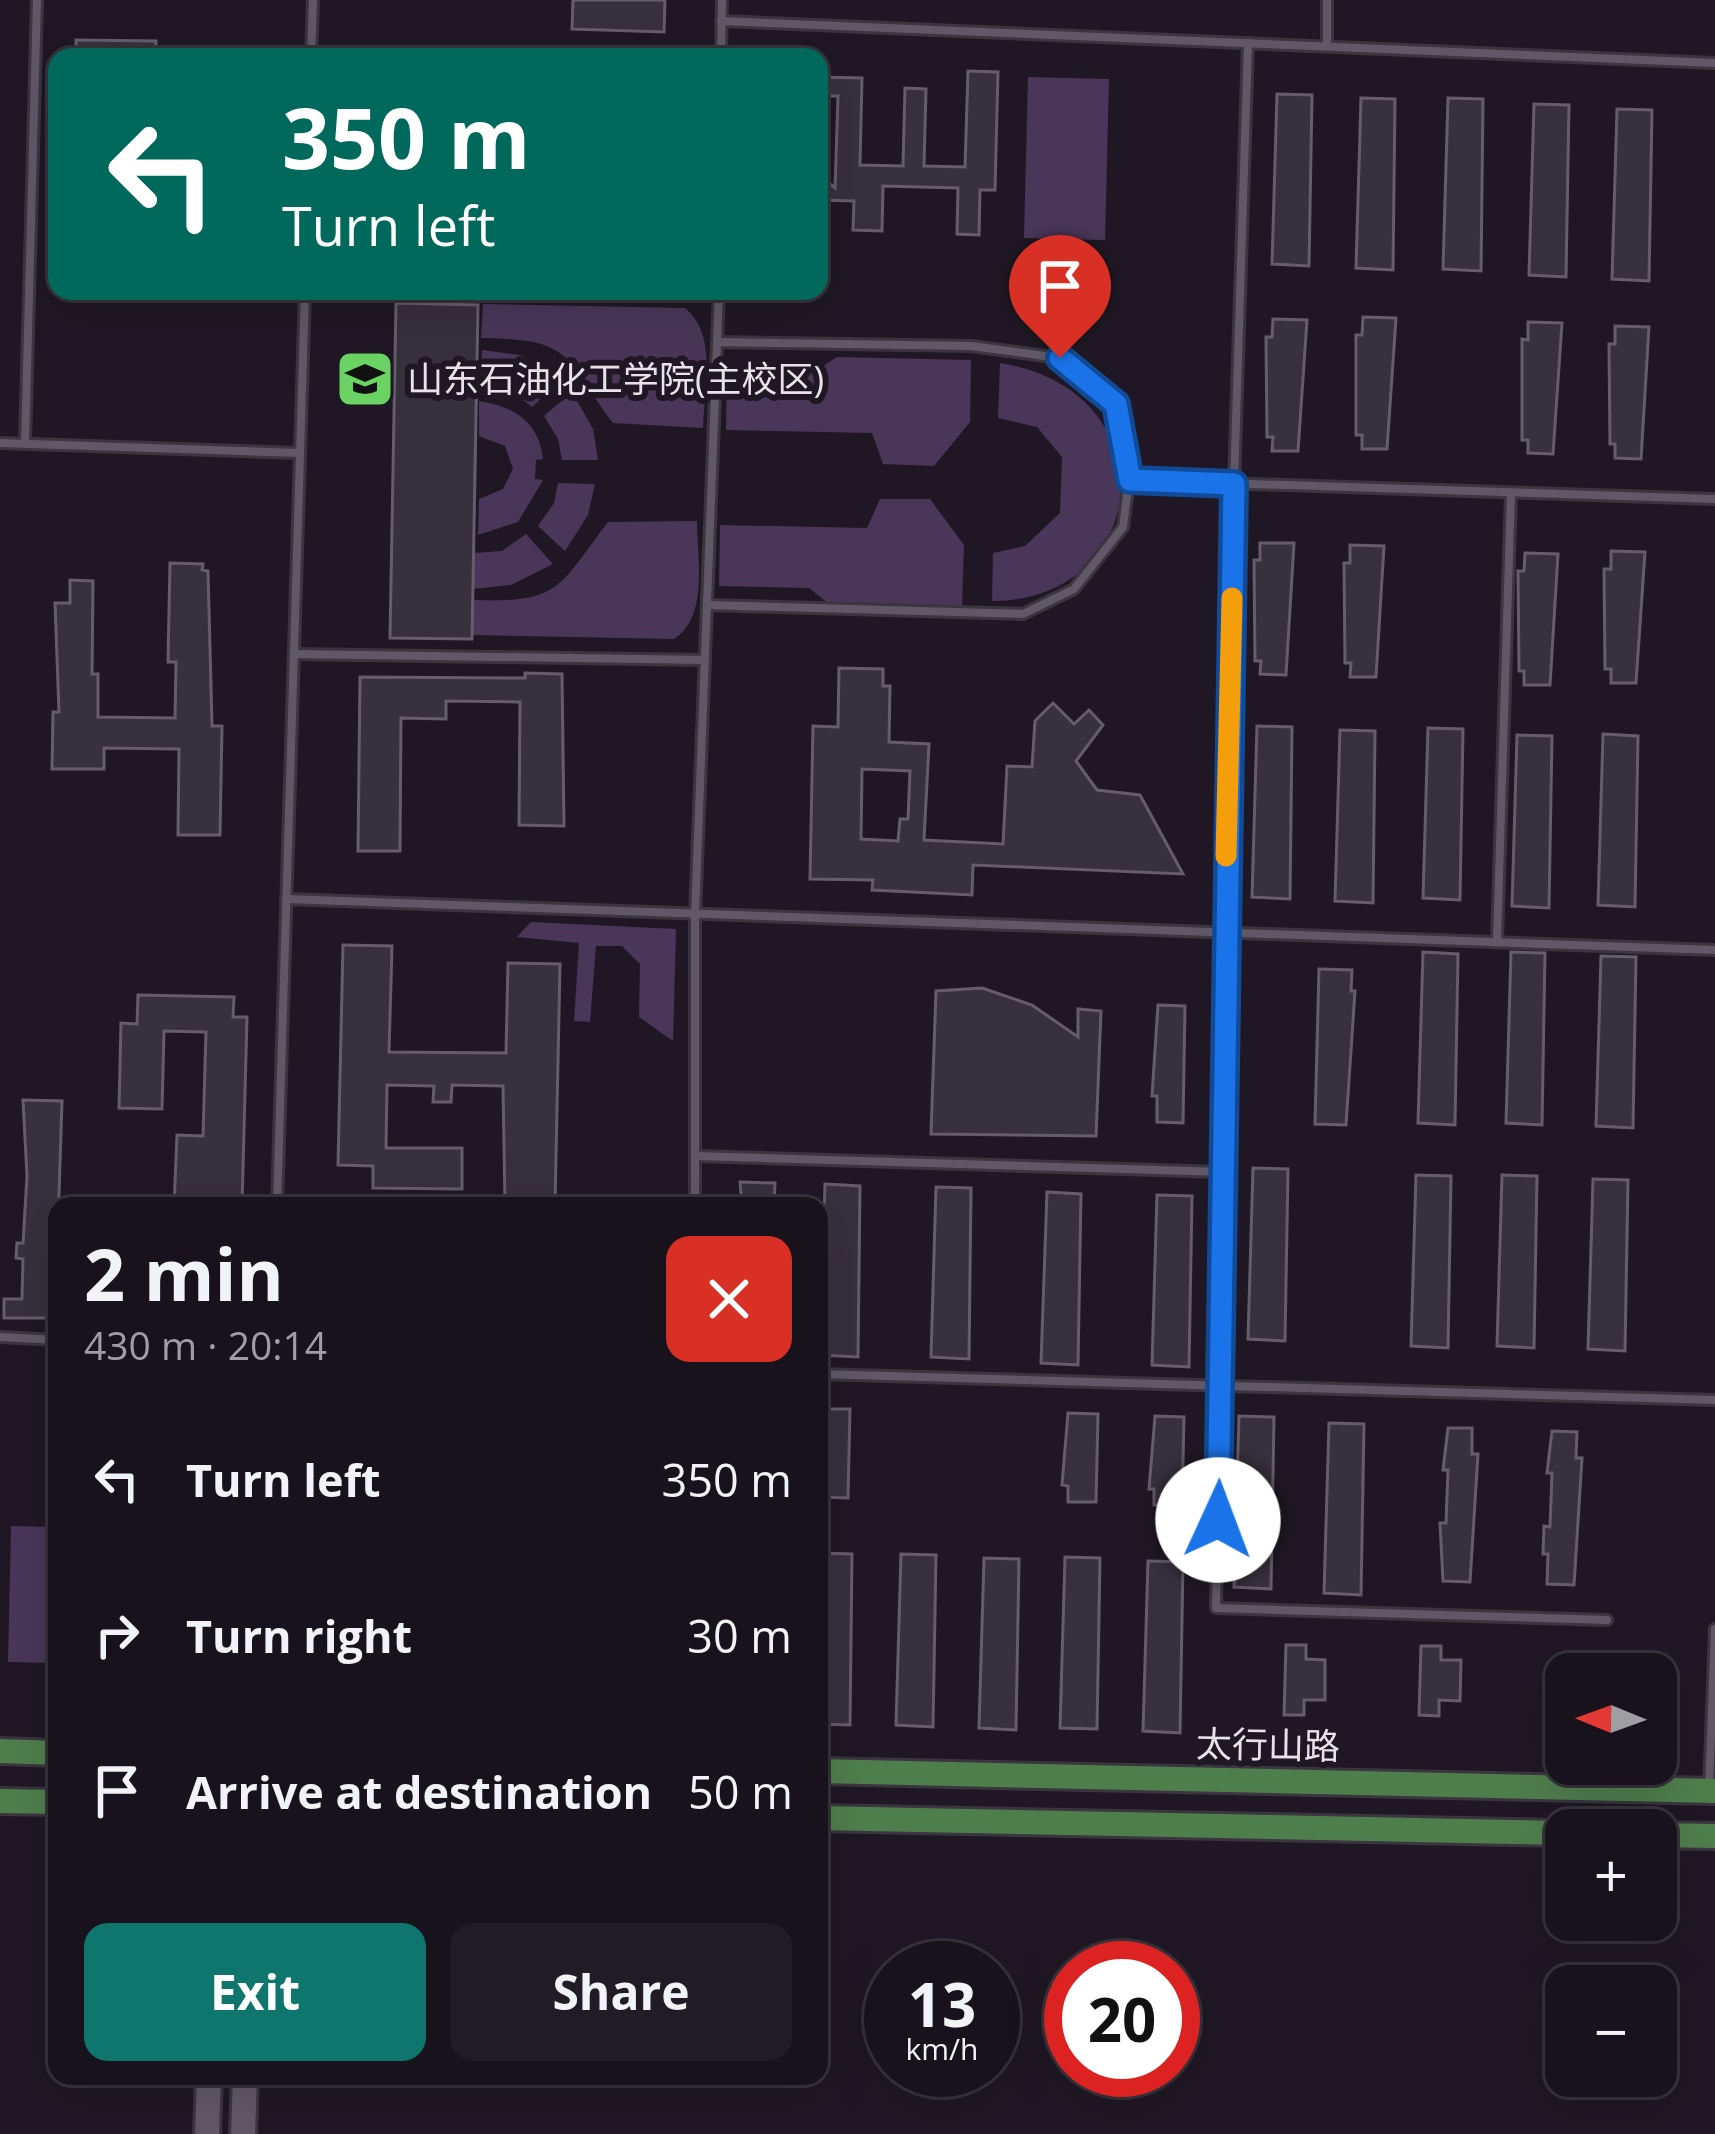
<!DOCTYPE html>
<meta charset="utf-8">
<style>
:root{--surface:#17121b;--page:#201b24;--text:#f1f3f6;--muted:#9e9ea3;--line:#36323a;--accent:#0f766e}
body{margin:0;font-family:"Open Sans","Noto Sans SC",sans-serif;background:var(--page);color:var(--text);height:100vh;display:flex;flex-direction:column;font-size:45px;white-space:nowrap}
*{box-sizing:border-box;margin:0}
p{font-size:39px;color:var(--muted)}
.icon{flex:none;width:66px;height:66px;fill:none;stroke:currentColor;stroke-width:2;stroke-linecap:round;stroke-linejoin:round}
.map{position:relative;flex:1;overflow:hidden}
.side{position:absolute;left:48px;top:1197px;width:780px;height:888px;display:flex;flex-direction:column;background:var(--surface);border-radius:24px;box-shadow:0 12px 48px #0002,0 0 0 3px var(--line)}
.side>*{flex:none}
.guide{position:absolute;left:48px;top:48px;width:780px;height:252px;border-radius:24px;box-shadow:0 12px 48px #0002,0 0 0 3px var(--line);background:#00695c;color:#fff;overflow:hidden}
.needle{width:78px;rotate:271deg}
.buttons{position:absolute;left:1545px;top:1653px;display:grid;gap:24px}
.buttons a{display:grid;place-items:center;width:132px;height:132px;border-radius:24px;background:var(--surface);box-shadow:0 12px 48px #0002,0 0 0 3px var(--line);font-size:60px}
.speed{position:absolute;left:864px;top:1941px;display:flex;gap:24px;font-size:60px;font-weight:700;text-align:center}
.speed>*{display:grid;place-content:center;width:156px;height:156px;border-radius:50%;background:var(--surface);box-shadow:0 12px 48px #0002,0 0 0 3px var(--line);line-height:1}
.speed small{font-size:30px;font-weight:400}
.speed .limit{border:18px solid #d22;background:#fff;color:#111}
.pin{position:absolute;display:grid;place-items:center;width:102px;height:102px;color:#fff;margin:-123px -51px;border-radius:50% 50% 50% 0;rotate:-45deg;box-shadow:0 0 12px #0007}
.pin .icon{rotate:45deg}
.me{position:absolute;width:132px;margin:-66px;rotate:2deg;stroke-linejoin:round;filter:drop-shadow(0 0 9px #0008)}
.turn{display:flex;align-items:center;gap:42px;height:252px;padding:0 36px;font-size:54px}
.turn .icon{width:156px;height:156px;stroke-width:2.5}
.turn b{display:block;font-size:84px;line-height:102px}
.round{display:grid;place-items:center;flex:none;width:126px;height:126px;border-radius:24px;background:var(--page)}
.overview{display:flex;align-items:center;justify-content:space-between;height:204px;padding:0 36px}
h1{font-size:72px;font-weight:700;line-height:90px}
.button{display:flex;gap:24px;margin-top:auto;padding:24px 36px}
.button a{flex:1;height:138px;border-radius:24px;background:var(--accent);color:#fff;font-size:48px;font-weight:700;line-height:138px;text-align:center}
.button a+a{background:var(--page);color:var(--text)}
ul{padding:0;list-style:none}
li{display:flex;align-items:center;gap:36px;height:156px;padding:0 36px}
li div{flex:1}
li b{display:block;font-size:45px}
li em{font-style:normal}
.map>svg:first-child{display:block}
.green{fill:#493658}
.building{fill:#37303d;stroke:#655d6c;stroke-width:3;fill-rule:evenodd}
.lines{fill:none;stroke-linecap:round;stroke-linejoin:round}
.service-casing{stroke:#3a353e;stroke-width:14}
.secondary-casing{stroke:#3a353e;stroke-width:30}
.primary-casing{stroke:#3a353e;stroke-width:30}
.service{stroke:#605867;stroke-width:8}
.secondary{stroke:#605867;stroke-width:24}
.primary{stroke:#4f7e4d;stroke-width:24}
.route-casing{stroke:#114b97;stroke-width:30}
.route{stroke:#1a73e8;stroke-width:21}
.slow{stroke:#f59e0b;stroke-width:21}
.labels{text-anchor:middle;stroke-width:12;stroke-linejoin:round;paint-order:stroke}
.poi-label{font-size:36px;fill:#e7e2eb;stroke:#1f1824;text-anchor:start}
.street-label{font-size:36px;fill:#e7e2eb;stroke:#1f1824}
</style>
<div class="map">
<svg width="1715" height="2134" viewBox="0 0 1715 2134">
<rect width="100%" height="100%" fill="#1f1824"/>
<g class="green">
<polygon points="1028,77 1109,79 1105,240 1024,238"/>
<path d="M 483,304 L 685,308 C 718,334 704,391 703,428 L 613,423 C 562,354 573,339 481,338 Z"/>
<polygon points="482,350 520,355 561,379 532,407 509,389 481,385"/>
<polygon points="837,357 971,360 970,422 934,466 883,464 872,433 726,430 727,368 817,370"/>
<path d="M 1000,363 C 1172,390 1152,601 992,601 L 993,553 L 1025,546 L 1060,513 L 1062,457 L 1037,427 L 998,418 Z"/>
<polygon points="572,392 593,429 598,460 562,460 558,439 544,416"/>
<path d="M 479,401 C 514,406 539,422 543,459 L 536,460 L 535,479 L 543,480 L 518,522 L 478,535 L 479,499 L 503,489 L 513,469 L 505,446 L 479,436 Z"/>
<polygon points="558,483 595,484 588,515 565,551 538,526 554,503"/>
<polygon points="880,499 930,499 964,545 962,607 828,603 809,588 719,586 720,525 867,528"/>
<path d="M 697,521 C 697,558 709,617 674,639 L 472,635 L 472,600 C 560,603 557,589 608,522 Z"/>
<polygon points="526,534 553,564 511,585 473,589 474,553 502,551"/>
<polygon points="531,922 676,929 673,1041 639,1017 640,964 622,946 596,946 590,1022 574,1021 579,943 517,937"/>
<polygon points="11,1526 57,1527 57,1663 8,1662"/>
</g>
<g class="building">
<polygon points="573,0 665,0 664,32 572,29"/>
<polygon points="76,40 156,41 156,57 76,57"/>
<polygon points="968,71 998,72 995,190 980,190 979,235 957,234 958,188 883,186 882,231 853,230 854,201 819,200 819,175 835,188 838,96 819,96 819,77 862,78 860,165 903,166 905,88 926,89 924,166 965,167"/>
<polygon points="1277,94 1312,95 1309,266 1272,264"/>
<polygon points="1361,98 1395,99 1393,270 1356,268"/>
<polygon points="1448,98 1483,99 1481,271 1443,269"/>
<polygon points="1534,104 1569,105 1566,277 1529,275"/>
<polygon points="1617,109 1652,110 1649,281 1612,279"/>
<polygon points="396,303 478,305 472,639 390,638"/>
<polygon points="1363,317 1396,318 1387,449 1362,449 1362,435 1356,435 1356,335 1362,335"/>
<polygon points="1273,319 1307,320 1298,451 1272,451 1273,437 1267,437 1266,337 1272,337"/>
<polygon points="1528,322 1562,323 1553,454 1528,453 1528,440 1522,440 1522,339 1528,340"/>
<polygon points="1615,326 1649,327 1641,459 1615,458 1615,444 1610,444 1609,344 1615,344"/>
<polygon points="1260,543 1294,543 1286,675 1260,674 1261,661 1255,661 1254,560 1260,560"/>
<polygon points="1350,545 1384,546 1376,677 1350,677 1351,663 1345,663 1344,563 1350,563"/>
<polygon points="1611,551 1645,552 1636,683 1611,683 1611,669 1605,669 1604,569 1611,569"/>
<polygon points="1525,553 1558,554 1550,685 1524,685 1524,671 1519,671 1518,571 1524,571"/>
<polygon points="170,563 203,564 202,570 208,571 212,726 222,726 220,835 178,835 179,749 104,748 104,769 52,769 53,712 59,712 55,603 70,603 70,580 93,581 92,674 98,674 98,717 175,718 176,662 168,662"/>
<path d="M 839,668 L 883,669 L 883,686 L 890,686 L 889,742 L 929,744 L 924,840 L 1003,844 L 1007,766 L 1032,767 L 1035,721 L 1053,703 L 1074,724 L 1089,710 L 1103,725 L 1076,761 L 1097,790 L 1140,795 L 1183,874 L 973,865 L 972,895 L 872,890 L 873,880 L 810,879 L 813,726 L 838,727 ZM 862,769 L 910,771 L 908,819 L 900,819 L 898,841 L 861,839 Z"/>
<polygon points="525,673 562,674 564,826 519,825 520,702 446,701 446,719 401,718 400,851 358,851 360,677 525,678"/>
<polygon points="1257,726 1292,727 1290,899 1252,897"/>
<polygon points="1428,728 1463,729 1460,900 1423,898"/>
<polygon points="1340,730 1375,731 1373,903 1335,901"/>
<polygon points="1603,734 1638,736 1635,907 1598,905"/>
<polygon points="1517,735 1552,736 1549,908 1512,906"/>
<polygon points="343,945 392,946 389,1052 506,1053 508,963 560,964 555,1206 505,1206 503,1086 452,1085 451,1102 433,1102 434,1086 387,1085 386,1148 462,1148 462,1189 373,1188 373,1166 338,1165"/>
<polygon points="1423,952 1458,954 1455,1125 1418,1123"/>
<polygon points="1511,952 1545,953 1542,1125 1506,1123"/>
<polygon points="1601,956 1636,957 1633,1128 1596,1126"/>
<polygon points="1319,969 1352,970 1351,991 1355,991 1346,1125 1315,1124"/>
<polygon points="982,988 1032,1005 1078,1037 1078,1009 1101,1011 1096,1136 931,1134 936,991"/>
<polygon points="138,995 234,997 233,1017 247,1017 242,1206 174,1206 177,1135 203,1136 206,1032 164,1031 162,1109 119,1108 121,1023 137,1024"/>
<polygon points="1158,1005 1185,1006 1183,1123 1157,1122 1157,1096 1152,1096"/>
<polygon points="23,1100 62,1101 55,1318 4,1318 4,1299 22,1299 23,1259 16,1258 17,1243 23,1243 27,1176"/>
<polygon points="1253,1168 1288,1169 1285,1341 1248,1339"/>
<polygon points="1416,1175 1451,1176 1448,1348 1411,1346"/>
<polygon points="1502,1175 1537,1176 1534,1348 1497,1346"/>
<polygon points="1593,1179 1628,1180 1625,1351 1588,1349"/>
<polygon points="740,1182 775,1183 774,1206 742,1206"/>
<polygon points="825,1184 860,1186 858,1357 820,1355"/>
<polygon points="936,1187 971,1188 969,1359 931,1357"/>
<polygon points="1047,1192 1081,1194 1078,1365 1041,1363"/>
<polygon points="1157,1195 1192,1196 1189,1367 1152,1365"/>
<polygon points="820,1409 850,1409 848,1498 820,1497"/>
<polygon points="1068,1413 1098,1414 1096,1502 1068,1502 1068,1486 1062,1485"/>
<polygon points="1155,1416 1184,1417 1182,1505 1154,1505 1154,1489 1149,1489"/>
<polygon points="1239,1416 1274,1417 1271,1589 1234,1587"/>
<polygon points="1329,1423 1364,1424 1361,1595 1324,1593"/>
<polygon points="1448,1428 1472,1428 1472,1454 1478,1454 1470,1582 1443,1581 1440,1523 1446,1523 1448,1470 1443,1470"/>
<polygon points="1552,1431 1577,1432 1576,1458 1582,1458 1574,1585 1547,1584 1548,1554 1543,1554 1544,1526 1550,1527 1552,1473 1547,1473"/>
<polygon points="819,1553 852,1554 850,1725 819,1724"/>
<polygon points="901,1554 936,1555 933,1727 896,1725"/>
<polygon points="1065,1557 1100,1558 1097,1729 1060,1728"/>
<polygon points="984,1558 1019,1559 1016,1730 979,1728"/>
<polygon points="1148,1561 1183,1562 1180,1733 1143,1731"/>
<polygon points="1286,1645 1306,1645 1306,1659 1325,1660 1325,1700 1304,1700 1304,1715 1284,1715"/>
<polygon points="1421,1646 1441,1646 1441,1660 1461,1660 1460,1701 1439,1700 1439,1716 1419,1715"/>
</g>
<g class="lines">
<defs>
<g id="service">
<polyline points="721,21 1715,63"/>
<polyline points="1248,43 1234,484 1216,1608 1607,1620"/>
<polyline points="1327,46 1327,0"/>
<polyline points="311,57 313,0"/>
<polyline points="721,57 722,0"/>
<polyline points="705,291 719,292"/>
<polyline points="0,443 300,453"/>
<polyline points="25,443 37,0"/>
<polyline points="1129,480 1715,499"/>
<polyline points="707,605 1023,614 1074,589 1123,527 1129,480 1116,404 1060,358 971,346 717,342"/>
<polyline points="294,654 705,660"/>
<polyline points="286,899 1715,950"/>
<polyline points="1497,941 1511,493"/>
<polyline points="695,1156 1223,1172"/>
<polyline points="277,1206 305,291"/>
<polyline points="695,1206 695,915 719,291"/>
<polyline points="0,1337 57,1340"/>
<polyline points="819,1374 1715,1400"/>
<polyline points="1709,1789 1715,1629"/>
</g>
<g id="secondary">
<polyline points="207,2134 209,2076"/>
<polyline points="243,2134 245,2076"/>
</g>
<g id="primary">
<polyline points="0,1751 57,1753"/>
<polyline points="819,1771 1715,1791"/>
<polyline points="0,1801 57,1802"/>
<polyline points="819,1818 1566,1833"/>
<polyline points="1656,1835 1715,1836"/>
</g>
</defs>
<use href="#service" class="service-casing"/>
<use href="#secondary" class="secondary-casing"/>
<use href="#primary" class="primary-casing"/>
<use href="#service" class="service"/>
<use href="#secondary" class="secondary"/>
<use href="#primary" class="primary"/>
</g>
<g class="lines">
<defs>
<polyline id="route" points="1060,358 1116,404 1130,480 1234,484 1218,1520"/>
</defs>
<use href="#route" class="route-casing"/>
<use href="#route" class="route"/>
<polyline class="slow" points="1226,856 1232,598"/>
</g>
<defs>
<symbol id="university-square" viewBox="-11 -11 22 22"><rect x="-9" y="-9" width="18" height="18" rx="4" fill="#6bd363" stroke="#1f1824"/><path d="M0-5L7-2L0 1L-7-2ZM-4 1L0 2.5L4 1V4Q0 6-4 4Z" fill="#111"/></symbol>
</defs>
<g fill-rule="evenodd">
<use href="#university-square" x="332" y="346" width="66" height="66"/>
</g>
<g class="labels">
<g class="poi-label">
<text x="407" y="392">山东石油化工学院(主校区)</text>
</g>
<g class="street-label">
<text transform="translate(1268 1745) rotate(1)" y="13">太行山路</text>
</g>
</g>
</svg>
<div class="buttons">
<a><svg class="needle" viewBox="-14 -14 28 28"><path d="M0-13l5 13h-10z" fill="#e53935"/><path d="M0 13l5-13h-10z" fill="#9e9ea3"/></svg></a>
<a>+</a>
<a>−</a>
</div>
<div class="speed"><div>13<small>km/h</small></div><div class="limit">20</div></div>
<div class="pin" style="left:1060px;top:358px;background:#d93025"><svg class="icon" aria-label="arrive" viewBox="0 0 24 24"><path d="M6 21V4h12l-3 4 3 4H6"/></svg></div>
<svg class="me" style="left:1218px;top:1520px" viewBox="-20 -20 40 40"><circle r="19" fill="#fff"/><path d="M0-13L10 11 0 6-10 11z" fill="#1a73e8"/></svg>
<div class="guide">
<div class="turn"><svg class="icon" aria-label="left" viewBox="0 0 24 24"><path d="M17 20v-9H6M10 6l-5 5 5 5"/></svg><div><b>350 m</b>Turn left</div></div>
</div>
<section class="side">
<div class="overview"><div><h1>2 min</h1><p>430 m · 20:14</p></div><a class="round" style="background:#d93025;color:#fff"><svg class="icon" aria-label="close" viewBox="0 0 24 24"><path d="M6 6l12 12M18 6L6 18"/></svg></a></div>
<ul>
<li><svg class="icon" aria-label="left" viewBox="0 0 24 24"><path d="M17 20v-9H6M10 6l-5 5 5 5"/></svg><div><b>Turn left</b></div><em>350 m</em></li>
<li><svg class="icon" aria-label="right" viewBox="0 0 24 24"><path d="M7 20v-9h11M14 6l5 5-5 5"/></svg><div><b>Turn right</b></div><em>30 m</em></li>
<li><svg class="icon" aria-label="arrive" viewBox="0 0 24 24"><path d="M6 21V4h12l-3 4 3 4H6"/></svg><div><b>Arrive at destination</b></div><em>50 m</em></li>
</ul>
<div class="button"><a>Exit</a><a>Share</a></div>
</section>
</div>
